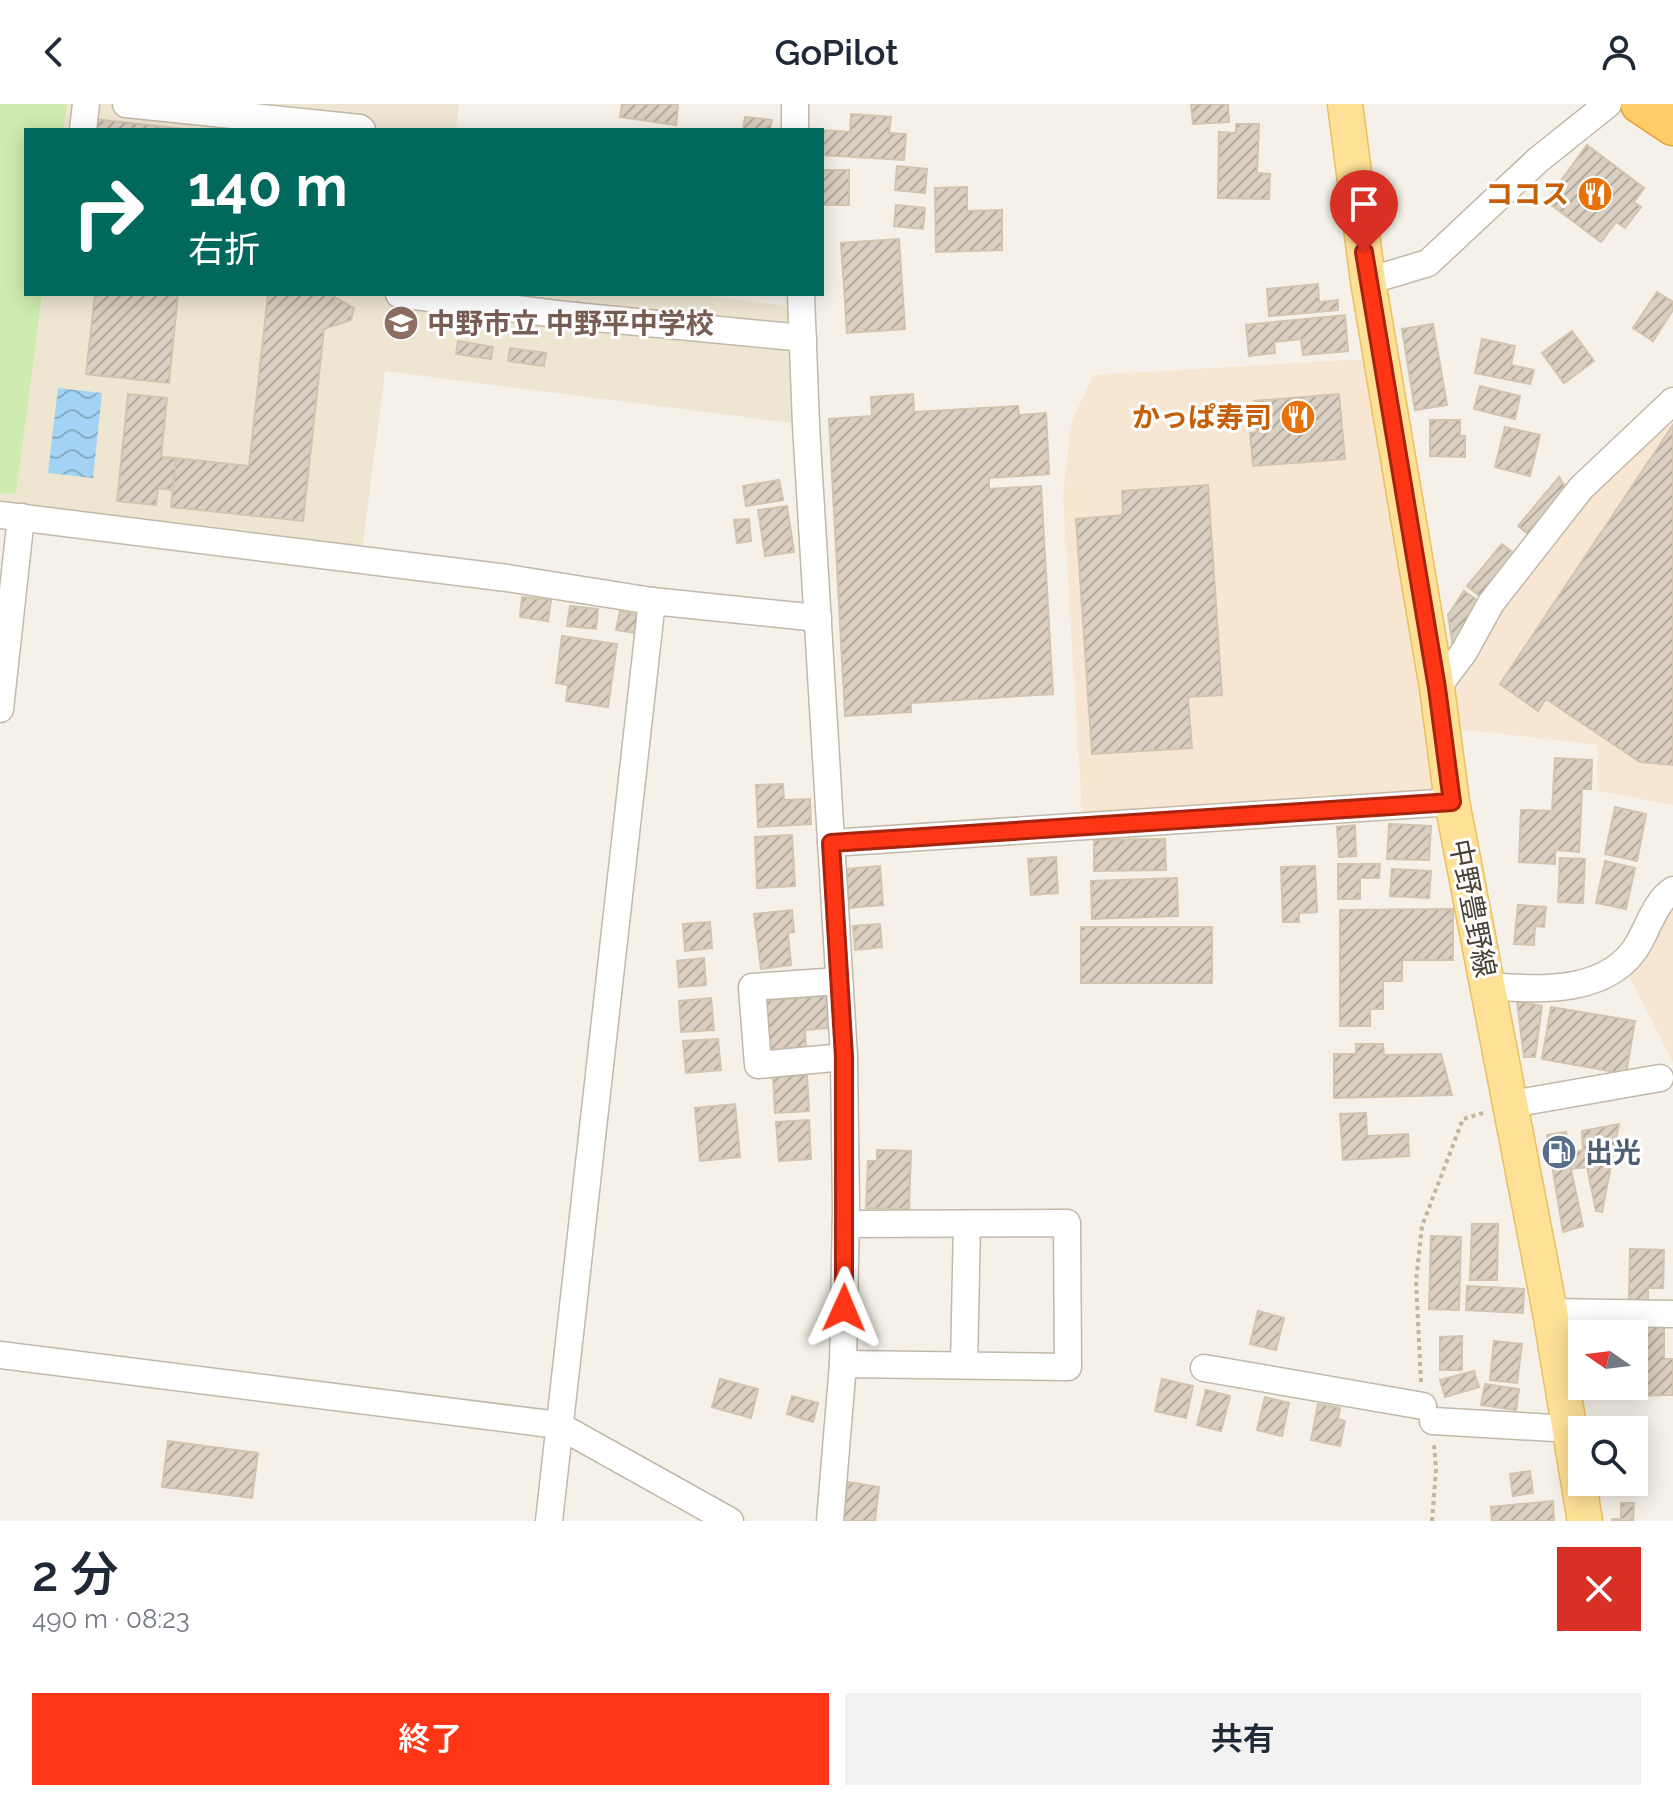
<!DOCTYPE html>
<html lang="ja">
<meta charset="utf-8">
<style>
:root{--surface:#fff;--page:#f2f2f3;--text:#1f2937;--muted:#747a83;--accent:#ff3615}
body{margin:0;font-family:Raleway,"Noto Sans JP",sans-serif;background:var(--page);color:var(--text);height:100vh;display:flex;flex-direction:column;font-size:30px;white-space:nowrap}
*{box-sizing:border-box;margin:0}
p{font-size:26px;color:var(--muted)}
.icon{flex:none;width:44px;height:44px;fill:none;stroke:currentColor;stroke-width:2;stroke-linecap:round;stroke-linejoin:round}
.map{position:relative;height:1417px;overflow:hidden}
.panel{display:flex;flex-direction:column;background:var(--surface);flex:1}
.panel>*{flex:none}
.top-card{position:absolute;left:24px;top:24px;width:800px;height:168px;border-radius:0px;box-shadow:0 4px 20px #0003;background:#00695c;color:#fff;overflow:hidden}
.needle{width:52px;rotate:284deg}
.fabs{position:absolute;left:1568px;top:1216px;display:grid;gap:16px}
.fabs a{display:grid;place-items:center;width:80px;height:80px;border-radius:0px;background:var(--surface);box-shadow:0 4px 20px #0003;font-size:40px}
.pin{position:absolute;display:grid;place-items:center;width:68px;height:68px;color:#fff;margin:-82px -34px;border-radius:50% 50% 50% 0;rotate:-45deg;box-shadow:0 0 8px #0007}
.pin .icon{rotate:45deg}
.me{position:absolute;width:88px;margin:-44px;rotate:1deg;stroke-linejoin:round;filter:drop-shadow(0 0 6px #0008)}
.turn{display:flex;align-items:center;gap:28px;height:168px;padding:0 32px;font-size:36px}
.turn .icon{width:104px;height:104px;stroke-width:2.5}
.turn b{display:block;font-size:56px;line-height:68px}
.round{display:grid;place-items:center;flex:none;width:84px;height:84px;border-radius:0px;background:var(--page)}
.summary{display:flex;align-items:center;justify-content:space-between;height:136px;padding:0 32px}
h1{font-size:48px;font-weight:600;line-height:60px}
.action{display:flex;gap:16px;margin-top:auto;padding:16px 32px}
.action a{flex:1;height:92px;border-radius:0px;background:var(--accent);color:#fff;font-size:32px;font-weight:600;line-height:92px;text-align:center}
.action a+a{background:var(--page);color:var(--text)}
header{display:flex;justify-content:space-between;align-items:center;height:104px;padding:0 32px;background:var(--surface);font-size:36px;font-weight:600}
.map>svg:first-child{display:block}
.commercial{fill:#f7e7d2}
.education{fill:#eee6d1}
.garden{fill:#d0ebaf}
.water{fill:url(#water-waves)}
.building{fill:url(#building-hatch);stroke:#d2c4af;stroke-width:2}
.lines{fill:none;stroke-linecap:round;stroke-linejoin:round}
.minor-casing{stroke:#c1b9aa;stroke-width:29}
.major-casing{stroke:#eabf61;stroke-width:37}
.highway-casing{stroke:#e5a131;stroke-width:41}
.path{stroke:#c3b49a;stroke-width:4;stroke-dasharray:4 4;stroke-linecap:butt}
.minor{stroke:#fff;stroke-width:26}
.major{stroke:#ffe097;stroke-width:34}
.highway{stroke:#ffcc69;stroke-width:38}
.route-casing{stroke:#a6230e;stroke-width:20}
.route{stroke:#ff3615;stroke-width:14}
.labels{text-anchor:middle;stroke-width:6;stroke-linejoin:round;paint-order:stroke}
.food-label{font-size:28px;font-weight:bold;fill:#c56008;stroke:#fff;text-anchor:end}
.education-label{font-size:28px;font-weight:bold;fill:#785e54;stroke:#fff;text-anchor:start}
.street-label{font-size:28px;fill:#494136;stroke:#fff}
.service-label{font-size:28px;font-weight:bold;fill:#4e5e75;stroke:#fff;text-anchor:start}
</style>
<header><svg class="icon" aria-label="back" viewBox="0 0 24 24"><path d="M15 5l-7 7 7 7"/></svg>GoPilot<svg class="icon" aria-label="person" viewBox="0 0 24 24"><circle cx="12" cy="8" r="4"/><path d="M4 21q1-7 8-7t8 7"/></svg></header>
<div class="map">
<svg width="1673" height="1417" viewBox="0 0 1673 1417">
<defs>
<pattern id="water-waves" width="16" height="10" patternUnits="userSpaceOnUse" patternTransform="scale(2)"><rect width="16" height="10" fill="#a2d3f4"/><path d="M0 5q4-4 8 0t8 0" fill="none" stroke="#86adc6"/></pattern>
<pattern id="building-hatch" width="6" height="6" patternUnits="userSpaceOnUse" patternTransform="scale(2)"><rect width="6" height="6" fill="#dacfc0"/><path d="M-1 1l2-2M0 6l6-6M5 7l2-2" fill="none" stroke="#b3aa9d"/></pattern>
</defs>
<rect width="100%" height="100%" fill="#f5f1e8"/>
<g class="commercial">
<polygon points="1381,254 1437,583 1492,499 1673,297 1673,701 1598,687 1597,641 1443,623 1452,698 1083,723 1063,392 1071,319 1093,271"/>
<polygon points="1673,777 1673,959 1623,860"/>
</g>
<polygon class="education" points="0,0 459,0 456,26 26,26 26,190 695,190 802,204 806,321 385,267 361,455 0,411"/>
<polygon class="garden" points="0,0 67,0 63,26 26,26 26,190 42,190 16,390 0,389"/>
<polygon class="water" points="58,284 102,289 93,374 48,369"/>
<g class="building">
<polygon points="622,0 678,0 676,21 620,13"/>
<polygon points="1191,0 1228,0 1229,18 1193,20"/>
<polygon points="851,10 891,13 889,29 906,30 904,56 822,51 822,26 850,28"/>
<polygon points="745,13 772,16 770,26 743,26"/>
<polygon points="94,15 193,26 93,26"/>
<polygon points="1236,20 1259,20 1257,69 1270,70 1269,95 1218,94 1219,28 1236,29"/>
<polygon points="1587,41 1644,84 1634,98 1641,103 1625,124 1616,118 1601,138 1546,97"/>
<polygon points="897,62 927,65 925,89 895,86"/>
<rect x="822" y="66" width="27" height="35"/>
<polygon points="967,83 967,107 1002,106 1002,146 936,148 935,84"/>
<polygon points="896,101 925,104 923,125 894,122"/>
<polygon points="899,135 905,225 847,229 841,139"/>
<polygon points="1318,180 1319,198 1338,196 1338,206 1269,212 1267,185"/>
<polygon points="1657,188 1673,198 1673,206 1653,237 1633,224"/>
<polygon points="95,190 178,190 169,279 86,270"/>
<polygon points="268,190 329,190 354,204 351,216 324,225 303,417 171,403 176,354 249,362"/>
<polygon points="1345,211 1348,247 1303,251 1301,235 1274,238 1275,249 1249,252 1246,221"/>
<polygon points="1433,220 1447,301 1415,306 1402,225"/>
<polygon points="1572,227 1594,257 1564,279 1542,249"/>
<polygon points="1482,235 1515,242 1511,261 1534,266 1530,280 1475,269"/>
<polygon points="458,237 493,243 491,255 456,250"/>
<polygon points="510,244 546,249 544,262 508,257"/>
<polygon points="1480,282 1520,292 1515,315 1474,305"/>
<polygon points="128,290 167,294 161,353 176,354 173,386 158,384 156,401 117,397"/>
<polygon points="913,290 914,308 1018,302 1019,311 1046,309 1049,370 989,374 989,385 1041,382 1053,590 911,599 911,608 845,612 829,315 872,312 871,293"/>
<polygon points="1339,290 1345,355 1253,362 1250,329 1257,328 1254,297"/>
<polygon points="1430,316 1460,316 1460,332 1465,332 1465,353 1430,352"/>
<polygon points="1673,321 1673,661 1640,658 1546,595 1538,607 1500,580"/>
<polygon points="1505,323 1540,331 1530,372 1495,363"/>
<polygon points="1559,373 1569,389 1532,433 1518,422"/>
<polygon points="779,376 783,396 746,402 743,382"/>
<polygon points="1208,381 1222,591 1188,593 1192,644 1092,650 1076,415 1123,411 1122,387"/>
<polygon points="787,402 794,448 765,452 758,406"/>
<polygon points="749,415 751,437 737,439 734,416"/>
<polygon points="1502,440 1517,452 1482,494 1467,482"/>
<polygon points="1464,487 1481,499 1453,544 1448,511"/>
<polygon points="522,493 551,496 548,517 520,513"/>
<polygon points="570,502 598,505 596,525 567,522"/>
<polygon points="620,507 639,511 636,529 616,526"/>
<polygon points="562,532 617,540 608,603 566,597 568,581 556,579"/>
<polygon points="1555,654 1592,656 1591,685 1582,685 1579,748 1555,746 1555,760 1519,758 1521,706 1552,707"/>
<polygon points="783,680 784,696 810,695 811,720 758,723 756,681"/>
<polygon points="1615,703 1646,710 1637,757 1605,750"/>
<polygon points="1389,720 1431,722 1429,756 1387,755"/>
<polygon points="1355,721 1356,752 1339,753 1337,723"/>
<polygon points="792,731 795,782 757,784 755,733"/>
<polygon points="1165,735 1166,766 1094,767 1094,736"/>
<polygon points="1056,753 1058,789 1031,791 1028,755"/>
<polygon points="1560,754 1585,755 1583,799 1558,798"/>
<polygon points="1605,757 1635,764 1626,805 1596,799"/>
<polygon points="1338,760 1380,760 1379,774 1360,774 1360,795 1338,795"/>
<polygon points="880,762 883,801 848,804 845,765"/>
<polygon points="1315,762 1317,808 1299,809 1299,818 1283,818 1281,763"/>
<polygon points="1392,765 1431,767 1429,794 1390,792"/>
<polygon points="1177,774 1178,812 1092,815 1091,777"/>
<polygon points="1518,801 1546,803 1544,823 1535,822 1534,841 1514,840"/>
<polygon points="1453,805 1453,856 1402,856 1402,877 1383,877 1383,905 1370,905 1370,922 1340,922 1340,806"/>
<polygon points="792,806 794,828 788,829 791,861 761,865 754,810"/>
<polygon points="710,818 712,844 685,847 683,820"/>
<polygon points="880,820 882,843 855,846 853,822"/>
<rect x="1081" y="823" width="131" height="56"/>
<polygon points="704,854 706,881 679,883 677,857"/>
<polygon points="826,892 828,924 805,926 806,943 764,946 760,897"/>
<polygon points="711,894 714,926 681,928 679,897"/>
<polygon points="1517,897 1542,902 1535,953 1524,953"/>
<polygon points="1551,903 1635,917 1626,970 1542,955"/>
<polygon points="718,935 721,966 686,969 683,937"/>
<polygon points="1356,940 1383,940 1384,951 1441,950 1452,991 1334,994 1334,950 1356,950"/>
<polygon points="807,971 809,1007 775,1009 773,973"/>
<polygon points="735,1000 740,1053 700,1057 695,1004"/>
<polygon points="1366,1009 1367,1032 1408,1030 1409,1052 1343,1056 1340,1010"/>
<polygon points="809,1016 811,1055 779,1057 776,1018"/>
<polygon points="1619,1020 1602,1108 1596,1107 1587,1063 1571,1065 1583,1122 1563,1128 1547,1031 1566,1028 1569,1049 1583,1046 1582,1027"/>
<polygon points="877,1046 911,1047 909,1105 866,1104 868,1057 877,1057"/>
<polygon points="1472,1120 1498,1120 1497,1176 1470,1176"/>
<polygon points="1431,1132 1461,1133 1459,1206 1429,1205"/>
<polygon points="1630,1145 1664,1146 1663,1184 1648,1184 1648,1198 1629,1197"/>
<polygon points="1467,1182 1524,1185 1523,1209 1466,1206"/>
<polygon points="1258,1207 1284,1214 1276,1246 1250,1240"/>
<polygon points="1629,1222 1664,1222 1664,1255 1673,1255 1673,1291 1629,1292 1629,1282 1634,1282 1634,1230 1629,1230"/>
<polygon points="1462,1232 1462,1266 1440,1266 1440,1233"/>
<polygon points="1494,1237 1522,1240 1517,1279 1490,1276"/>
<polygon points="1474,1267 1479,1283 1445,1293 1440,1276"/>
<polygon points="720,1275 758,1285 751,1314 712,1303"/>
<polygon points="1162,1275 1193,1282 1186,1314 1155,1307"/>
<polygon points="1485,1280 1519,1285 1516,1306 1481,1301"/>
<polygon points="1206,1286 1230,1292 1221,1327 1197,1321"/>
<polygon points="792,1292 818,1299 813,1318 787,1310"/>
<polygon points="1265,1293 1289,1299 1282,1332 1257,1326"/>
<polygon points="1318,1300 1340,1304 1338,1315 1345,1317 1340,1342 1311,1336"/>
<polygon points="168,1337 258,1349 252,1394 162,1383"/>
<polygon points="1530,1367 1533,1389 1513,1392 1510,1370"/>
<polygon points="848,1378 879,1383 875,1417 843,1417"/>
<polygon points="1553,1397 1554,1417 1492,1417 1491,1403"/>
<polygon points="1621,1399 1634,1399 1633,1417 1612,1417 1612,1415 1621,1415"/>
</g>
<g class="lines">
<defs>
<g id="minor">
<polyline points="126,0 360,24 362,26"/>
<polyline points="795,0 795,26"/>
<polyline points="83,26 86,0"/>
<polyline points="1368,177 1428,159 1538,56 1608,0"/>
<polyline points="399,190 565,211 803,234"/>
<polyline points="801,190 806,321 844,953 846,1107 843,1260 830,1417"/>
<polyline points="0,411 507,474 652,497 818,514"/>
<polyline points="1437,584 1464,548 1491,499 1581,384 1673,297"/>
<polyline points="0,605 21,413"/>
<polyline points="831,739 1452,698"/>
<polyline points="839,877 752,883 758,961 844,953"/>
<path d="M 1488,882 C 1540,886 1611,891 1640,837 C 1649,820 1657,796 1673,786"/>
<polyline points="1512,1000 1660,974"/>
<polyline points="1550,1208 1673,1210"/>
<polyline points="0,1251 558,1321 730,1417"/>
<polyline points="843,1260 1068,1263 1067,1119 846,1120"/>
<polyline points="964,1261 967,1120"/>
<polyline points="1204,1264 1423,1302"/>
<polyline points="1433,1317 1571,1325"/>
<polyline points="549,1417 652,497"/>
</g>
<polyline id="major" points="1345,0 1368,177 1437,584 1452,698 1550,1208 1585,1417"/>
<polyline id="highway" points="1640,0 1673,22"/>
</defs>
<use href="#minor" class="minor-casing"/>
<use href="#major" class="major-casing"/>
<use href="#highway" class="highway-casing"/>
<g class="path">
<polyline points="1421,1278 1416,1177 1422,1122 1463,1015 1483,1009"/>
<polyline points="1432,1417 1436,1366 1434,1340"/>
</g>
<use href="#minor" class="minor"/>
<use href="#major" class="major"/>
<use href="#highway" class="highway"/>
</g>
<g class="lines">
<defs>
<polyline id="route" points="844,1204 844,953 831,739 1452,698 1437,584 1364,148"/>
</defs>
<use href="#route" class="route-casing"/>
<use href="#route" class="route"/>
</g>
<defs>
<symbol id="restaurant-disc" viewBox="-11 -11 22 22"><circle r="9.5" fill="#e8710a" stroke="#fff"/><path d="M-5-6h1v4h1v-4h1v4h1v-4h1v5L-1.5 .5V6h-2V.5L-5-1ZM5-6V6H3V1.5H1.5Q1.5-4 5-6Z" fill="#fff"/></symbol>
<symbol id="school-disc" viewBox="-11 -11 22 22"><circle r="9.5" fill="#8d6e63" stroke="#fff"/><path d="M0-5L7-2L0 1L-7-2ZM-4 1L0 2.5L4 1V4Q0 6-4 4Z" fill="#fff"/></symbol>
<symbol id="fuel-disc" viewBox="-11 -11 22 22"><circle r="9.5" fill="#5c6f8a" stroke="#fff"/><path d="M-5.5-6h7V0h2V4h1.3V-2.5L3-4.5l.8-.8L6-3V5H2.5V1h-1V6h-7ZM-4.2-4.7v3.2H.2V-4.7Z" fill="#fff"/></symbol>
</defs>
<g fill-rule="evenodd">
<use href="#restaurant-disc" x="1575" y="70" width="40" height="40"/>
<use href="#school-disc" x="381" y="199" width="40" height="40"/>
<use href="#restaurant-disc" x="1278" y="293" width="40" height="40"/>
<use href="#fuel-disc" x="1539" y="1028" width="40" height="40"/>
</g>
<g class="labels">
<g class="food-label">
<text x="1569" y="100">ココス</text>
<text x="1272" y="323">かっぱ寿司</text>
</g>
<g class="education-label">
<text x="427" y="229">中野市立 中野平中学校</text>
</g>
<g class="street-label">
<text transform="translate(1473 804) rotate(79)" y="10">中野豊野線</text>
</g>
<g class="service-label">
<text x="1585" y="1058">出光</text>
</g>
</g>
</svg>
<div class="fabs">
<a><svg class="needle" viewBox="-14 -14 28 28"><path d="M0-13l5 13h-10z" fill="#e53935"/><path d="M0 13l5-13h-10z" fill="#747a83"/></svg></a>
<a><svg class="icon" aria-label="search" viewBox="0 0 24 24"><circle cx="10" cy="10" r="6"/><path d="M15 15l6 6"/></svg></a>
</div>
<div class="pin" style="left:1364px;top:148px;background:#d93025"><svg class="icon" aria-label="arrive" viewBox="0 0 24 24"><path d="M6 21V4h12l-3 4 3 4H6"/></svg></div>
<svg class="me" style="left:844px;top:1204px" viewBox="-20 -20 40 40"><path d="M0-17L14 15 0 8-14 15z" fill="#ff3615" stroke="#fff" stroke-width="4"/></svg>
<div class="top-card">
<div class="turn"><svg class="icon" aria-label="right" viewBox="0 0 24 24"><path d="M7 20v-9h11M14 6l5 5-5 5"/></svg><div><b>140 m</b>右折</div></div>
</div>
</div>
<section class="panel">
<div class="summary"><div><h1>2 分</h1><p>490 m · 08:23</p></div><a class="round" style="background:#d93025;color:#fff"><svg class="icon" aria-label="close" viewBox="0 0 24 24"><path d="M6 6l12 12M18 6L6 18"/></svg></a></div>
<div class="action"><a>終了</a><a>共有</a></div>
</section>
